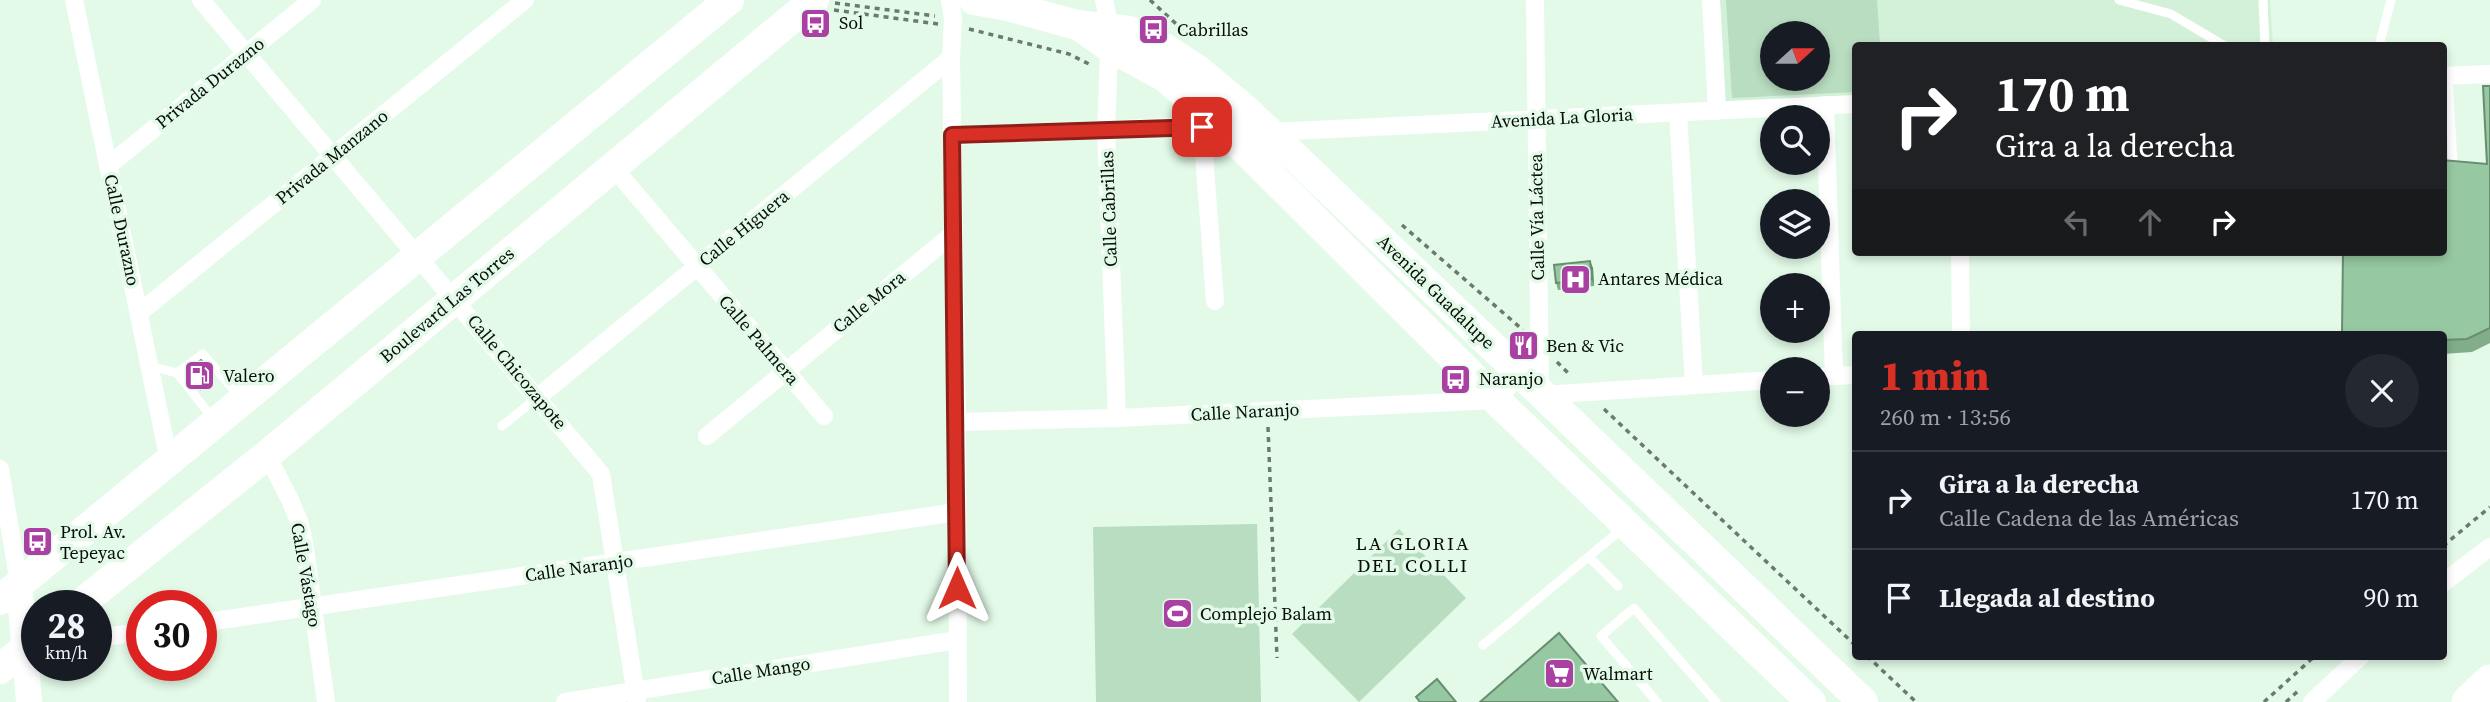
<!DOCTYPE html>
<html lang="es">
<meta charset="utf-8">
<style>
:root{--surface:#171b24;--page:#242831;--text:#f1f3f6;--muted:#9ea1a6;--line:#363941;--accent:#d93025}
body{margin:0;font-family:"Source Serif 4",serif;background:var(--page);color:var(--text);height:100vh;display:flex;flex-direction:column;font-size:26px;white-space:nowrap}
*{box-sizing:border-box;margin:0}
p{font-size:23px;color:var(--muted)}
.icon{flex:none;width:38px;height:38px;fill:none;stroke:currentColor;stroke-width:2;stroke-linecap:round;stroke-linejoin:round}
.map{position:relative;flex:1;overflow:hidden}
.details{position:absolute;left:1852px;top:331px;width:595px;height:329px;display:flex;flex-direction:column;background:var(--surface);border-radius:7px;box-shadow:0 4px 10px #0003}
.details>*{flex:none}
.hud{position:absolute;left:1852px;top:42px;width:595px;height:214px;border-radius:7px;box-shadow:0 4px 10px #0003;background:#202124;color:#fff;overflow:hidden}
.needle{width:46px;rotate:69deg}
.fabs{position:absolute;left:1760px;top:21px;display:grid;gap:14px}
.fabs a{display:grid;place-items:center;width:70px;height:70px;border-radius:50%;background:var(--surface);box-shadow:0 4px 10px #0003;font-size:35px}
.speed{position:absolute;left:21px;top:590px;display:flex;gap:14px;font-size:35px;font-weight:700;text-align:center}
.speed>*{display:grid;place-content:center;width:91px;height:91px;border-radius:50%;background:var(--surface);box-shadow:0 4px 10px #0003;line-height:1}
.speed small{font-size:18px;font-weight:400}
.speed .limit{border:10px solid #d22;background:#fff;color:#111}
.pin{position:absolute;display:grid;place-items:center;width:60px;height:60px;color:#fff;margin:-30px;border-radius:14px;box-shadow:0 4px 10px #0006}
.me{position:absolute;width:77px;margin:-38px;rotate:0deg;stroke-linejoin:round;filter:drop-shadow(0 0 5px #0008)}
.turn{display:flex;align-items:center;gap:24px;height:147px;padding:0 28px;font-size:32px}
.turn .icon{width:91px;height:91px;stroke-width:2.5}
.turn b{display:block;font-size:49px;line-height:60px}
.lanes{display:flex;align-items:center;height:66px;padding:0 28px;background:#0003;justify-content:center;gap:35px;direction:ltr}
.lanes .off{opacity:.35}
.round{display:grid;place-items:center;flex:none;width:74px;height:74px;border-radius:37px;background:var(--page)}
.headline{display:flex;align-items:center;justify-content:space-between;height:119px;padding:0 28px}
h1{font-size:42px;font-weight:800;line-height:52px;color:var(--accent)}
ul{padding:0;list-style:none}
li{display:flex;align-items:center;gap:21px;height:98px;padding:0 28px;border-top:2px solid var(--line)}
li div{flex:1}
li b{display:block;font-size:26px}
li em{font-style:normal}
.map>svg:first-child{display:block}
.built{fill:#d3f1d9;fill-rule:evenodd}
.green{fill:#b9ddc0;fill-rule:evenodd}
.lines{fill:none;stroke-linecap:round;stroke-linejoin:round}
.path{stroke:#6b796e;stroke-width:3.5;stroke-dasharray:5 5;stroke-linecap:butt}
.lane{stroke:#fff;stroke-width:9}
.street{stroke:#fff;stroke-width:18}
.secondary{stroke:#fff;stroke-width:26}
.primary{stroke:#fff;stroke-width:30}
.highway{stroke:#fff;stroke-width:33}
.wall{fill:#81ad8a}
.shaded-wall{fill:#698d71}
.building{fill:#96c9a1;stroke:#698d71;stroke-width:2}
.route-casing{stroke:#8d1f18;stroke-width:18}
.route{stroke:#d93025;stroke-width:12}
.labels{text-anchor:middle;stroke-width:7;stroke-linejoin:round;paint-order:stroke}
.poi-label{font-size:18px;fill:#070e08;stroke:#e3fae8;text-anchor:start}
.street-label{font-size:18px;fill:#070e08;stroke:#e3fae8}
.neighbourhood-label{font-size:19px;letter-spacing:2px;fill:#070e08;stroke:#e3fae8}
</style>
<div class="map">
<svg width="2490" height="702" viewBox="0 0 2490 702">
<rect width="100%" height="100%" fill="#e3fae8"/>
<path class="built" d="M 1720,0 L 2270,0 L 2273,45 L 1855,46 L 1855,96 L 1726,103 ZM 1773,33 L 1818,33 L 1818,79 L 1773,79 Z"/>
<g class="green">
<path d="M 1726,0 L 1877,0 L 1880,45 L 1855,46 L 1855,92 L 1732,98 ZM 1773,33 L 1818,33 L 1818,79 L 1773,79 Z"/>
<polygon points="1257,524 1261,702 1096,702 1093,527"/>
<polygon points="1399,529 1466,598 1359,702 1292,634"/>
</g>
<g class="lines">
<g class="path">
<polyline points="1150,0 1185,32"/>
<polyline points="835,3 935,16"/>
<polyline points="834,10 938,24"/>
<polyline points="969,29 1069,54 1089,64"/>
<polyline points="1402,225 1523,330"/>
<polyline points="1557,362 1571,376"/>
<polyline points="1604,409 1855,645"/>
<polyline points="1268,427 1277,658"/>
<polyline points="2443,546 2490,507"/>
<polyline points="1867,656 1916,702"/>
<polyline points="2264,702 2315,656"/>
<polyline points="2286,702 2298,691"/>
</g>
<g class="lane">
<polyline points="2119,0 2171,14 2225,46"/>
<polyline points="2263,0 2265,46"/>
<polyline points="2379,46 2391,0"/>
<polyline points="2448,76 2453,163"/>
<polyline points="149,366 177,373"/>
<polyline points="214,420 177,373 203,354 239,396"/>
<polyline points="502,426 538,397"/>
<polyline points="1589,557 1618,586"/>
<polyline points="1483,645 1623,528"/>
<polyline points="1657,702 1601,636 1634,608 1716,702"/>
</g>
<g class="street">
<polyline points="74,0 169,461"/>
<polyline points="201,0 601,474 637,702"/>
<polyline points="950,0 953,18 951,58 957,422 958,702"/>
<polyline points="1104,0 1110,28 1106,130 1117,418"/>
<polyline points="1535,0 1540,392"/>
<polyline points="1711,0 1717,111"/>
<polyline points="2443,76 2490,74"/>
<polyline points="1825,105 1834,376"/>
<polyline points="1678,113 1694,385"/>
<polyline points="1202,127 1215,301"/>
<polyline points="1269,132 1855,104"/>
<polyline points="952,136 1220,125"/>
<polyline points="108,166 312,0"/>
<polyline points="613,167 824,416"/>
<polyline points="1960,252 1961,334"/>
<polyline points="139,313 525,0"/>
<polyline points="1818,377 1855,375"/>
<polyline points="1543,395 1773,380"/>
<polyline points="538,397 951,58"/>
<polyline points="957,422 1117,418 1496,400 1521,373"/>
<polyline points="707,436 953,234"/>
<polyline points="267,455 290,500 299,521 304,542 326,702"/>
<polyline points="0,469 19,584"/>
<polyline points="2443,583 2490,547"/>
<polyline points="201,623 957,512"/>
<polyline points="96,638 142,632"/>
<polyline points="565,702 957,640"/>
<polyline points="2312,702 2361,656"/>
</g>
<polyline class="secondary" points="19,584 29,702"/>
<g class="primary">
<polyline points="974,0 1008,6 1077,25 1130,31 1149,38 1198,70 1246,110 1863,702"/>
<polyline points="1081,27 1108,46 1165,77 1220,125 1496,400 1811,702"/>
<polyline points="0,600 729,0"/>
<polyline points="78,606 267,455 814,0"/>
<polyline points="0,669 37,638"/>
</g>
<polyline class="highway" points="2468,702 2490,681"/>
</g>
<g class="wall">
<polygon points="2490,86 2490,343 2472,352 2443,354 2443,252 2487,164"/>
<polygon points="1590,261 1593,268 1594,286 1558,290 1556,283"/>
</g>
<g class="shaded-wall">
<polygon points="1590,261 1593,268 1594,286 1592,279"/>
<polygon points="213,374 214,378 200,391 198,387"/>
</g>
<g class="building">
<polygon points="2483,86 2490,86 2490,328 2467,339 2443,340 2443,334 2342,334 2343,252 2443,252 2443,160 2487,164"/>
<polygon points="1590,261 1592,279 1556,283 1554,265"/>
<polygon points="201,360 213,374 198,387 186,371"/>
<polygon points="1559,633 1618,702 1480,702"/>
<polygon points="1437,679 1456,702 1420,702 1416,697"/>
</g>
<g class="lines">
<defs>
<polyline id="route" points="957,588 952,135 1202,127"/>
</defs>
<use href="#route" class="route-casing"/>
<use href="#route" class="route"/>
</g>
<defs>
<symbol id="bus-square" viewBox="-11 -11 22 22"><rect x="-9" y="-9" width="18" height="18" rx="4" fill="#aa41a2" stroke="#e3fae8"/><path d="M-5-6H5V4H4V6H2V4H-2V6H-4V4H-5ZM-3.5-4V0h7V-4ZM-3.5 1.2v1.5H-2V1.2ZM2 1.2v1.5H3.5V1.2Z" fill="#fff"/></symbol>
<symbol id="hospital-square" viewBox="-11 -11 22 22"><rect x="-9" y="-9" width="18" height="18" rx="4" fill="#aa41a2" stroke="#e3fae8"/><path d="M-5-5h3v3.5h4V-5h3V5h-3V1.5h-4V5h-3Z" fill="#fff"/></symbol>
<symbol id="restaurant-square" viewBox="-11 -11 22 22"><rect x="-9" y="-9" width="18" height="18" rx="4" fill="#aa41a2" stroke="#e3fae8"/><path d="M-5-6h1v4h1v-4h1v4h1v-4h1v5L-1.5 .5V6h-2V.5L-5-1ZM5-6V6H3V1.5H1.5Q1.5-4 5-6Z" fill="#fff"/></symbol>
<symbol id="fuel-square" viewBox="-11 -11 22 22"><rect x="-9" y="-9" width="18" height="18" rx="4" fill="#aa41a2" stroke="#e3fae8"/><path d="M-5.5-6h7V0h2V4h1.3V-2.5L3-4.5l.8-.8L6-3V5H2.5V1h-1V6h-7ZM-4.2-4.7v3.2H.2V-4.7Z" fill="#fff"/></symbol>
<symbol id="stadium-square" viewBox="-11 -11 22 22"><rect x="-9" y="-9" width="18" height="18" rx="4" fill="#aa41a2" stroke="#e3fae8"/><path d="M0-5a6.5 5 0 1 0 0 10a6.5 5 0 1 0 0-10ZM-3.5-1.8h7v3.6h-7Z" fill="#fff"/></symbol>
<symbol id="supermarket-square" viewBox="-11 -11 22 22"><rect x="-9" y="-9" width="18" height="18" rx="4" fill="#aa41a2" stroke="#e3fae8"/><path d="M-6-5.5h2.5l.6 2H6L4.5 2H-2.5L-4.4-4H-6ZM-1.5 3.2a1.3 1.3 0 1 0 .1 0ZM3 3.2a1.3 1.3 0 1 0 .1 0Z" fill="#fff"/></symbol>
</defs>
<g fill-rule="evenodd">
<use href="#bus-square" x="798" y="6" width="35" height="35"/>
<use href="#bus-square" x="1136" y="12" width="35" height="35"/>
<use href="#hospital-square" x="1558" y="262" width="35" height="35"/>
<use href="#restaurant-square" x="1506" y="328" width="35" height="35"/>
<use href="#fuel-square" x="182" y="358" width="35" height="35"/>
<use href="#bus-square" x="1438" y="362" width="35" height="35"/>
<use href="#bus-square" x="20" y="524" width="35" height="35"/>
<use href="#stadium-square" x="1160" y="596" width="35" height="35"/>
<use href="#supermarket-square" x="1542" y="656" width="35" height="35"/>
</g>
<g class="labels">
<g class="poi-label">
<text x="839" y="29">Sol</text>
<text x="1177" y="36">Cabrillas</text>
<text x="1598" y="285">Antares Médica</text>
<text x="1546" y="352">Ben &amp; Vic</text>
<text x="223" y="382">Valero</text>
<text x="1479" y="385">Naranjo</text>
<text x="60" y="538">Prol. Av.<tspan x="60" dy="21">Tepeyac</tspan></text>
<text x="1200" y="620">Complejo Balam</text>
<text x="1583" y="680">Walmart</text>
</g>
<g class="street-label">
<text transform="translate(210 83) rotate(-39)" y="6">Privada Durazno</text>
<text transform="translate(1562 118) rotate(-3)" y="6">Avenida La Gloria</text>
<text transform="translate(332 157) rotate(-39)" y="6">Privada Manzano</text>
<text transform="translate(1109 209) rotate(-92)" y="6">Calle Cabrillas</text>
<text transform="translate(1537 217) rotate(-91)" y="6">Calle Vía Láctea</text>
<text transform="translate(744 228) rotate(-39)" y="6">Calle Higuera</text>
<text transform="translate(122 230) rotate(78)" y="6">Calle Durazno</text>
<text transform="translate(1436 292) rotate(44)" y="6">Avenida Guadalupe</text>
<text transform="translate(869 302) rotate(-39)" y="6">Calle Mora</text>
<text transform="translate(447 305) rotate(-40)" y="6">Boulevard Las Torres</text>
<text transform="translate(759 340) rotate(49)" y="6">Calle Palmera</text>
<text transform="translate(517 372) rotate(50)" y="6">Calle Chicozapote</text>
<text transform="translate(1245 412) rotate(-3)" y="6">Calle Naranjo</text>
<text transform="translate(579 568) rotate(-8)" y="6">Calle Naranjo</text>
<text transform="translate(306 575) rotate(80)" y="6">Calle Vástago</text>
<text transform="translate(761 671) rotate(-9)" y="6">Calle Mango</text>
</g>
<g class="neighbourhood-label">
<text x="1413" y="550">LA GLORIA<tspan x="1413" dy="22">DEL COLLI</tspan></text>
</g>
</g>
</svg>
<div class="fabs">
<a><svg class="needle" viewBox="-14 -14 28 28"><path d="M0-13l5 13h-10z" fill="#e53935"/><path d="M0 13l5-13h-10z" fill="#9ea1a6"/></svg></a>
<a><svg class="icon" aria-label="search" viewBox="0 0 24 24"><circle cx="10" cy="10" r="6"/><path d="M15 15l6 6"/></svg></a>
<a><svg class="icon" aria-label="layers" viewBox="0 0 24 24"><path d="M12 4l9 5-9 5-9-5zM3 14l9 5 9-5"/></svg></a>
<a>+</a>
<a>−</a>
</div>
<div class="speed"><div>28<small>km/h</small></div><div class="limit">30</div></div>
<div class="pin" style="left:1202px;top:127px;background:#d93025"><svg class="icon" aria-label="arrive" viewBox="0 0 24 24"><path d="M6 21V4h12l-3 4 3 4H6"/></svg></div>
<svg class="me" style="left:957px;top:588px" viewBox="-20 -20 40 40"><path d="M0-17L14 15 0 8-14 15z" fill="#d93025" stroke="#fff" stroke-width="4"/></svg>
<div class="hud">
<div class="turn"><svg class="icon" aria-label="right" viewBox="0 0 24 24"><path d="M7 20v-9h11M14 6l5 5-5 5"/></svg><div><b>170 m</b>Gira a la derecha</div></div>
<div class="lanes"><svg class="icon off" aria-label="left" viewBox="0 0 24 24"><path d="M17 20v-9H6M10 6l-5 5 5 5"/></svg><svg class="icon off" aria-label="ahead" viewBox="0 0 24 24"><path d="M12 20V5M6 11l6-6 6 6"/></svg><svg class="icon" aria-label="right" viewBox="0 0 24 24"><path d="M7 20v-9h11M14 6l5 5-5 5"/></svg></div>
</div>
<section class="details">
<div class="headline"><div><h1>1 min</h1><p>260 m · 13:56</p></div><a class="round"><svg class="icon" aria-label="close" viewBox="0 0 24 24"><path d="M6 6l12 12M18 6L6 18"/></svg></a></div>
<ul>
<li><svg class="icon" aria-label="right" viewBox="0 0 24 24"><path d="M7 20v-9h11M14 6l5 5-5 5"/></svg><div><b>Gira a la derecha</b><p>Calle Cadena de las Américas</p></div><em>170 m</em></li>
<li><svg class="icon" aria-label="arrive" viewBox="0 0 24 24"><path d="M6 21V4h12l-3 4 3 4H6"/></svg><div><b>Llegada al destino</b></div><em>90 m</em></li>
</ul>
</section>
</div>
